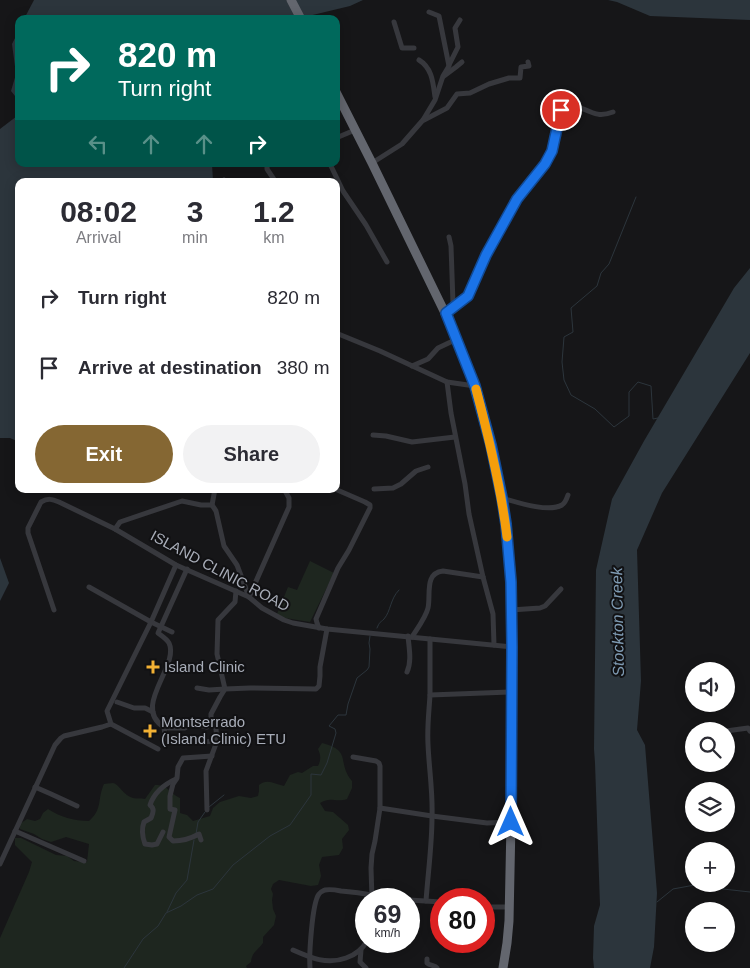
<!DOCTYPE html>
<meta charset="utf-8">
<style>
:root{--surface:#fff;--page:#f2f2f3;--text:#2b2b33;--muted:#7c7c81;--accent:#856733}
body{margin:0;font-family:Arial,sans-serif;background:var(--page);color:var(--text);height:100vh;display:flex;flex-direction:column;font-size:19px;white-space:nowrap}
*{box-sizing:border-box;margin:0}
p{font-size:16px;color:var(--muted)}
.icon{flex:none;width:28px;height:28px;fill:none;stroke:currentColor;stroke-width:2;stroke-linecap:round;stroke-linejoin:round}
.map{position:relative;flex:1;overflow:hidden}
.side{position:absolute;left:15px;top:178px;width:325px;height:315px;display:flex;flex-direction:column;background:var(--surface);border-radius:10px;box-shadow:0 2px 12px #0003}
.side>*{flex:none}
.top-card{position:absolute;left:15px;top:15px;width:325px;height:152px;border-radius:10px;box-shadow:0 2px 12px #0003;background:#00695c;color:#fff;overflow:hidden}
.tools{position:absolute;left:685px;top:662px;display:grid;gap:10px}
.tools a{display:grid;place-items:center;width:50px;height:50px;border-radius:50%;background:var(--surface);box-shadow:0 2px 12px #0003;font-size:25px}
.speed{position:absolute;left:355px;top:888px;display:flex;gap:10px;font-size:25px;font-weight:700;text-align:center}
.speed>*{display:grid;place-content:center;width:65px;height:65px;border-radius:50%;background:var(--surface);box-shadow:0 2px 12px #0003;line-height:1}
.speed small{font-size:12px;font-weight:400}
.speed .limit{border:8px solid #d22;background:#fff;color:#111}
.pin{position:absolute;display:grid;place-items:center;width:42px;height:42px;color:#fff;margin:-21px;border:2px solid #fff;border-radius:50%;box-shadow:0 1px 5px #0007}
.me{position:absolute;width:55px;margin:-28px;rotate:0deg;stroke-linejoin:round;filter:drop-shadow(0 0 4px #0008)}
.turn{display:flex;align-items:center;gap:18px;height:105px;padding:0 20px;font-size:22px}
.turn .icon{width:65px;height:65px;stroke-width:2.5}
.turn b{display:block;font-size:35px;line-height:42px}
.lanes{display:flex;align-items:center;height:48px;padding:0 20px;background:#0003;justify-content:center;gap:25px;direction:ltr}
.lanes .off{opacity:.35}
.eta{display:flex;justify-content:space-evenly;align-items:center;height:85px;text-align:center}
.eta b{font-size:30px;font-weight:600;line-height:35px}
.primary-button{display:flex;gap:10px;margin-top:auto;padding:10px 20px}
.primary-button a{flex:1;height:58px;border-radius:30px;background:var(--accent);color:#fff;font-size:20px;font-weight:600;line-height:58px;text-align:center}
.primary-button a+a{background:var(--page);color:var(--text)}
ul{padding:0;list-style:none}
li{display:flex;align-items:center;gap:15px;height:70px;padding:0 20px}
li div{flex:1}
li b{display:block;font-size:19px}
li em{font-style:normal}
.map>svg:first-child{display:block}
.green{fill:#1e261f}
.water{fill:#2c353c}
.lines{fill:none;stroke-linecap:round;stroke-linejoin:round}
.stream{stroke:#2c353c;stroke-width:1}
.street{stroke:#37383d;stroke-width:5}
.highway{stroke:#63666e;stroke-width:9}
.route-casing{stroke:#114b97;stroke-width:12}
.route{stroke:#1a73e8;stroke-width:9}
.slow{stroke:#f59e0b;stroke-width:9}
.poi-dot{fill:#f2b134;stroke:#111113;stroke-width:2}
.labels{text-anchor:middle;stroke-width:4;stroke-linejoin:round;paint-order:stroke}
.street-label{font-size:15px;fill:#a8adb8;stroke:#111113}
.poi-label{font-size:15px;fill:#a8adb8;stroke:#111113;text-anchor:start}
.water-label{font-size:16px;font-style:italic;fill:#7f9bb3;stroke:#111113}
</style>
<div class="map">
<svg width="750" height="968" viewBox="0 0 750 968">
<rect width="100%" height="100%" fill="#161618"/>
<g class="green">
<polygon points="310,561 334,573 310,622 285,618 277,614 288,587 297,590"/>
<path d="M 322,743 C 353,751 336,762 352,781 L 352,788 L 347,799 C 335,803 331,796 320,803 L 325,811 L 333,812 L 348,825 L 349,830 L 342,839 L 343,848 L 339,855 L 322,857 L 319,865 L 321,876 L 318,885 L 311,886 L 279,880 L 273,884 L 271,889 L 273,894 L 272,900 L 273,909 L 276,916 L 274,925 L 263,937 L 263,943 C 257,951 252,952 251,962 L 246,966 L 247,968 L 0,968 L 0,938 L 29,872 L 32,862 L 15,845 L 15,838 L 21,838 L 56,855 L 67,856 L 74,861 L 87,862 L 89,844 L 66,837 L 51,842 L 42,839 L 34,834 L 20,829 L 20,824 L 27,819 L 35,821 L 40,819 L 43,813 L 48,809 C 60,817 74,821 89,821 C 103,809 97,799 104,784 C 106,784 111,783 113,783 C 119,784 124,796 133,798 C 137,799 141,798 145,799 L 155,785 C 169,785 169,793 180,798 L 180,813 L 187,815 L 193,821 L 210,816 L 213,808 L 220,802 L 239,796 L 251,798 L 258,796 L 259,791 L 259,785 C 267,778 275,784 284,786 L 290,775 L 298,772 L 302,773 L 313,766 L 318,766 C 321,760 321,756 318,749 Z"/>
</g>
<g class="water">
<polygon points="34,0 363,0 350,6 296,19 24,19"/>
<polygon points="608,0 750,0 750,20 650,16 617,2"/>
<polygon points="19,30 19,101 11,91 16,74 12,44"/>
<polygon points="19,114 19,164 212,164 213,181 19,181 19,442 10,438 0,438 0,129 17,116"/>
<polygon points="750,268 750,353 662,493 637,550 641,681 637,730 645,745 657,893 654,947 650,968 594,968 593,958 594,926 600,905 595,763 594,749 596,570 612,499 644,441 734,288"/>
<polygon points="0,558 9,583 0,601"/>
</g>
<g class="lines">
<g class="stream">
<polyline points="636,197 609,264 601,273 597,286 571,308 573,332 564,337 562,362 564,380 571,395 595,409 614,427 629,416 629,392 638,382 651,386 653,419 658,418"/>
<path d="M 377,628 C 380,621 380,623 384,619 C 391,611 390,599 399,590"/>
<polyline points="209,807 224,795"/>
<polyline points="196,834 198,822 205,812"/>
<polyline points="657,902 673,889 700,884 723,889 750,892"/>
<polyline points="167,912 176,893 187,880 194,840"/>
<polyline points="124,968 143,939 158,926 166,913 181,906 197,895 213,889 233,865 270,836 290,825 311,795 311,774 321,775 327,763 336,733 335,729 329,726 338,715 346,715 348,704 357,678 367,670 369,667 370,649 369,643 370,636"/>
</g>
<g class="street">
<polyline points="394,22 402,48 414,48"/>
<path d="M 419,60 C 432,68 433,82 435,97"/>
<polyline points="449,65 458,47 455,28 460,20"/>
<polyline points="444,76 456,67 462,62"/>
<polyline points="424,120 447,108 457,94 470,93 489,84 509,78 520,78 521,67 529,66 528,62"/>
<polyline points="336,138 355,130"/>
<polyline points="372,163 402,144 423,120 435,100 443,76 449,66 439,16 429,12"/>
<polyline points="267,164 267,169 275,181"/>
<polyline points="330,164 343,191 366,225 387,262"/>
<polyline points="224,180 225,181"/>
<polyline points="449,237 451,246 453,303 457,305"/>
<path d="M 445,313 L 468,297 L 486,255 L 517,199 L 545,164 L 552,151 L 563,104 C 569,105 575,106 580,108 C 594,112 597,118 613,112"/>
<polyline points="336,333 380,351 447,382 475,386"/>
<polyline points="412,366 428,359 438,348 457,339"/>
<polyline points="447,382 451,413 465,484 469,514 483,577 493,614 494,645"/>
<polyline points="373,435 386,436 412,442 455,437"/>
<polyline points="374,489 393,488 401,484 416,471 428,467"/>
<path d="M 502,498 C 516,502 549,513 562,505 C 565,503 567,498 568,495"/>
<polyline points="212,505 216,511 224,546 237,565 249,597 289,507 289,498 284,489"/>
<polyline points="115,529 120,522 182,501 201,505 212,505 215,489"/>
<polyline points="89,587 151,622 172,632"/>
<path d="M 54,610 L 28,533 L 28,528 L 41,502 C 48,498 52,499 59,502 L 115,529 L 176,565 L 249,597 L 262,608 L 284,620 L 293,623 L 327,629 L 512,647"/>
<polyline points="511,610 540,608 545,606 561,589"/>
<polyline points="319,628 317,623 316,619 338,568 349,550 370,508 370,505 365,502 335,489"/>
<path d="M 412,637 C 417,629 426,617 428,608 C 431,595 424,573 443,571 L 483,577"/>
<path d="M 407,672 C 412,661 409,648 408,636"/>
<polyline points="197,688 209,690 225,689 217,654 218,620 235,602 236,591"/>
<polyline points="430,695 430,639"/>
<polyline points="117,702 134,708 145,708 153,712"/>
<polyline points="168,728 185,728 192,723 207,727 211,721"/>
<polyline points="726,731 748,728 750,731"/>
<path d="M 167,739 L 165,736 L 164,727 C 131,707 180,666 169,643 C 167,639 162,636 158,633 L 187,569"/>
<polyline points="179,740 200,742 217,741"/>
<polyline points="158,749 111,724 107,711 151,622 176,565"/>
<polyline points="353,757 376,761 379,763 380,766 380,808 375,841 372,854 371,868 372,899"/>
<polyline points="35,787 51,794 77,806"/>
<polyline points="380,808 432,816 487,823 511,822"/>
<polyline points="207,810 206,771 217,741 216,729 211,721 211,714 220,697 225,689 250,688 316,689 319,686 320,676 320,667 327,629"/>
<polyline points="15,831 84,861"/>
<path d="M 163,832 L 157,844 L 152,845 L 145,844 C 142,836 141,830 144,822 L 151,818 C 153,813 155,809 150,805 C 154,793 165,784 176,779"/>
<path d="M 201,840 L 199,834 C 190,839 183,841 173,841 L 169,837 L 175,810 L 170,809 L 170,796 L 173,784 L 177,778 L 178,767 L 183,758 L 212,756"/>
<polyline points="0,864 55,745 61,738 64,736 102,727 111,724"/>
<polyline points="409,900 441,902"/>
<path d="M 426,901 C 428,873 432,845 432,817 C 433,792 429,769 428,744 C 427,727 429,712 430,695 L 511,692"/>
<polyline points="484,907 509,907"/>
<path d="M 293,950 C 311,958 327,965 346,958 C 355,955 362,950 367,941"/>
<polyline points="361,950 360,962 366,968"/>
<path d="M 427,959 L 427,963 C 430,966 435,965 437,968"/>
<path d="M 310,968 C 309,955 312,903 319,894 C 320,892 323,891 325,890 C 330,889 336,890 341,891 C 359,892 377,896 395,899"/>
</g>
<g class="highway">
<polyline points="291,0 301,19"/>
<polyline points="336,92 372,163 445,313 461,349 475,386 491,445 502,498 509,554 511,582 512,647 511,822 509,921 507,943 503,968"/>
</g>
</g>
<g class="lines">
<defs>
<polyline id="route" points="511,822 512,647 511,582 506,524 502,498 491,445 475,386 446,313 468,296 486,255 517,199 545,164 552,151 561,110"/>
</defs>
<use href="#route" class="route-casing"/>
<use href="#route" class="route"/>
<path class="slow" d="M 476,389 C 489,438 501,487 507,537"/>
</g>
<g class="poi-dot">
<path d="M150.5 659.5h5v5h5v5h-5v5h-5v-5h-5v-5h5z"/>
<path d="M147.5 723.5h5v5h5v5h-5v5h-5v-5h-5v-5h5z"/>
</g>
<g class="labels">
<g class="street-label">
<text transform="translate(220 571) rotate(28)" y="5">ISLAND CLINIC ROAD</text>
</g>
<g class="poi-label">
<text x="164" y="672">Island Clinic</text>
<text x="161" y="727">Montserrado<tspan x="161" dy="17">(Island Clinic) ETU</tspan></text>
</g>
<g class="water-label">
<text transform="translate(617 622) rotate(-91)" y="6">Stockton Creek</text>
</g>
</g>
</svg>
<div class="tools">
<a><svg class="icon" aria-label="sound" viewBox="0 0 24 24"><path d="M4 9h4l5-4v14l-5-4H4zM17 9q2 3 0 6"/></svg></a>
<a><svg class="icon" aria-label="search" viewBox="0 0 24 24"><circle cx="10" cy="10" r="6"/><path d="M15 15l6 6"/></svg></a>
<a><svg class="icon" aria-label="layers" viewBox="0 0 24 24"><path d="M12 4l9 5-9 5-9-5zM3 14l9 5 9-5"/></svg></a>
<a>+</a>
<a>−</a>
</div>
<div class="speed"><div>69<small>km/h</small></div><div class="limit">80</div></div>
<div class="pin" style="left:561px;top:110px;background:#d93025"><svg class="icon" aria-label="arrive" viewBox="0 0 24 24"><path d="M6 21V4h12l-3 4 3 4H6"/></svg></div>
<svg class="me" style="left:511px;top:822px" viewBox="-20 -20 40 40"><path d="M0-17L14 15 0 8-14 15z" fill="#1a73e8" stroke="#fff" stroke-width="4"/></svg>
<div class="top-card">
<div class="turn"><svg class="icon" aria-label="right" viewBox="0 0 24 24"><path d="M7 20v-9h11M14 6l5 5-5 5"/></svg><div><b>820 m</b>Turn right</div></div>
<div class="lanes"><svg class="icon off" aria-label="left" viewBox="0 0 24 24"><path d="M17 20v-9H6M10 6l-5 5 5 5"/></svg><svg class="icon off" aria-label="ahead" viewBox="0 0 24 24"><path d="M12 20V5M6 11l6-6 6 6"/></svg><svg class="icon off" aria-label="ahead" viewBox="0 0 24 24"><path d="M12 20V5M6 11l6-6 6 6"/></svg><svg class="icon" aria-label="right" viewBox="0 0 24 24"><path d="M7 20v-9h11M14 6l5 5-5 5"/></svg></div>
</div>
<section class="side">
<div class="eta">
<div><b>08:02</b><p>Arrival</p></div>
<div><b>3</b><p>min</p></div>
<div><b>1.2</b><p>km</p></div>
</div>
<ul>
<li><svg class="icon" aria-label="right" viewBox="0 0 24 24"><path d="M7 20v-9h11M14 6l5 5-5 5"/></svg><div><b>Turn right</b></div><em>820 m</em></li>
<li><svg class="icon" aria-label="arrive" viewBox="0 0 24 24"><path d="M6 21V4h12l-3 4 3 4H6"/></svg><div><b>Arrive at destination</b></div><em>380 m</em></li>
</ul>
<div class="primary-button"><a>Exit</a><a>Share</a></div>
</section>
</div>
